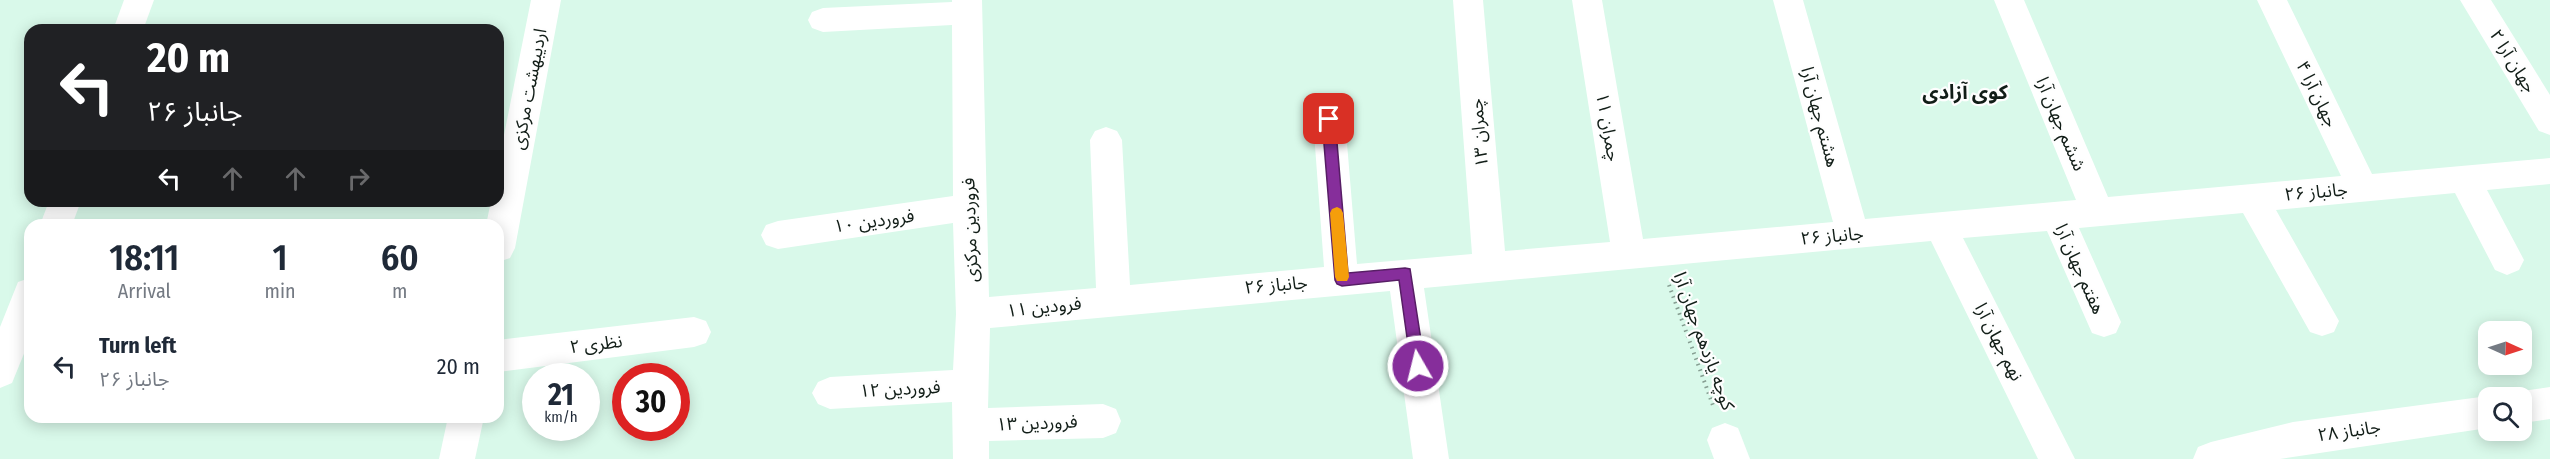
<!DOCTYPE html>
<meta charset="utf-8">
<style>
:root{--surface:#fff;--page:#f2f2f3;--text:#1f2937;--muted:#747a83}
body{margin:0;font-family:"Fira Sans Condensed","Noto Sans Arabic",sans-serif;background:var(--page);color:var(--text);height:100vh;display:flex;flex-direction:column;font-size:22px;white-space:nowrap}
*{box-sizing:border-box;margin:0}
p{font-size:20px;color:var(--muted)}
.icon{flex:none;width:33px;height:33px;fill:none;stroke:currentColor;stroke-width:2;stroke-linecap:round;stroke-linejoin:round}
.map{position:relative;flex:1;overflow:hidden}
.drawer{position:absolute;left:24px;top:219px;width:480px;height:204px;display:flex;flex-direction:column;background:var(--surface);border-radius:18px;box-shadow:0 3px 15px #0003}
.drawer>*{flex:none}
.hud{position:absolute;left:24px;top:24px;width:480px;height:183px;border-radius:18px;box-shadow:0 3px 15px #0003;background:#202124;color:#fff;overflow:hidden}
.needle{width:39px;rotate:93deg}
.fabs{position:absolute;left:2478px;top:321px;display:grid;gap:12px}
.fabs a{display:grid;place-items:center;width:54px;height:54px;border-radius:12px;background:var(--surface);box-shadow:0 3px 15px #0003;font-size:30px}
.speed{position:absolute;left:522px;top:363px;display:flex;gap:12px;font-size:30px;font-weight:700;text-align:center}
.speed>*{display:grid;place-content:center;width:78px;height:78px;border-radius:50%;background:var(--surface);box-shadow:0 3px 15px #0003;line-height:1}
.speed small{font-size:15px;font-weight:400}
.speed .limit{border:9px solid #d22;background:#fff;color:#111}
.pin{position:absolute;display:grid;place-items:center;width:51px;height:51px;color:#fff;margin:-26px;border-radius:12px;box-shadow:0 3px 9px #0006}
.me{position:absolute;width:66px;margin:-33px;rotate:352deg;stroke-linejoin:round;filter:drop-shadow(0 0 4px #0008)}
.turn{display:flex;align-items:center;gap:21px;height:126px;padding:0 24px;font-size:27px}
.turn .icon{width:78px;height:78px;stroke-width:2.5}
.turn b{display:block;font-size:42px;line-height:51px}
.lanes{display:flex;align-items:center;height:57px;padding:0 24px;background:#0003;justify-content:center;gap:30px;direction:ltr}
.lanes .off{opacity:.35}
.eta{display:flex;justify-content:space-evenly;align-items:center;height:102px;text-align:center}
.eta b{font-size:36px;font-weight:600;line-height:42px}
ul{padding:0;list-style:none}
li{display:flex;align-items:center;gap:18px;height:90px;padding:0 24px}
li div{flex:1}
li b{display:block;font-size:22px}
li em{font-style:normal}
.map>svg:first-child{display:block}
.lines{fill:none;stroke-linecap:round;stroke-linejoin:round}
.path{stroke:#869e92;stroke-width:4;stroke-dasharray:1.5 4.5;stroke-linecap:butt}
.street{fill:#fff;fill-rule:evenodd}
.route{fill:#862e9b;stroke:#571e65;stroke-width:1.5}
.slow{fill:#f59e0b}
.labels{text-anchor:middle;stroke-width:4.5;stroke-linejoin:round;paint-order:stroke}
.street-label{font-size:18px;fill:#111d17;stroke:#fefefe}
.neighbourhood-label{font-size:20px;font-weight:bold;fill:#111d17;stroke:#fefefe}
</style>
<div class="map">
<svg width="2550" height="459" viewBox="0 0 2550 459">
<rect width="100%" height="100%" fill="#d9f9ea"/>
<g class="lines">
<polyline class="path" points="1669,285 1714,408"/>
<g class="street">
<polygon points="124,0 154,0 143,30 113,30"/>
<polygon points="531,0 561,0 515,248 510,258 498,262 498,225 486,225 491,201 498,201 498,165"/>
<polygon points="952,0 982,0 989,297 1096,288 1090,140 1095,131 1106,127 1117,131 1122,140 1130,285 1324,267 1313,119 1318,110 1329,106 1340,110 1345,119 1357,264 1472,254 1453,0 1483,0 1505,251 1610,242 1572,0 1602,0 1643,239 1833,222 1773,0 1803,0 1865,219 2076,200 1994,0 2024,0 2108,197 2341,176 2257,0 2287,0 2372,174 2550,158 2550,184 2487,190 2524,260 2519,270 2507,275 2495,270 2455,193 2276,210 2339,321 2334,332 2322,336 2310,332 2243,213 2079,228 2121,322 2116,333 2104,337 2092,333 2047,231 1963,238 2075,459 2038,459 1931,241 1424,288 1449,459 1413,459 1390,291 990,328 988,408 1103,404 1116,409 1121,421 1116,433 1103,438 989,441 989,459 953,459 952,402 830,409 818,404 812,393 818,382 830,377 953,370 956,314 953,223 778,249 766,245 761,235 766,225 778,221 953,196 952,25 823,32 812,28 808,20 812,12 823,8 952,2"/>
<polygon points="2460,0 2491,0 2550,95 2550,135 2539,131"/>
<polygon points="49,201 81,201 72,225 40,225"/>
<polygon points="30,278 30,339 12,383 0,388 0,327 18,282"/>
<polygon points="694,317 706,321 711,332 706,343 694,347 498,372 498,340"/>
<polygon points="2550,387 2550,419 2522,423 2522,398 2508,398 2509,395 2522,391"/>
<polygon points="2488,396 2493,398 2488,398 2488,428 2280,459 2193,459 2198,447 2211,442 2293,422"/>
<polygon points="448,417 484,417 475,459 439,459"/>
<polygon points="1725,423 1738,428 1750,459 1714,459 1707,440 1712,428"/>
</g>
</g>
<polygon class="route" points="1329,114 1335,119 1348,273 1405,268 1410,269 1425,366 1423,371 1418,373 1413,371 1411,366 1399,280 1342,286 1337,284 1335,280 1322,119"/>
<polygon class="slow" points="1337,207 1341,209 1343,213 1349,277 1347,281 1337,281 1335,277 1330,213 1332,209"/>
<g class="labels">
<g class="street-label">
<text transform="translate(2513 61) rotate(58)" y="6">۲ جهان آرا</text>
<text transform="translate(529 89) rotate(-79)" y="6">اردیبهشت مرکزی</text>
<text transform="translate(2317 94) rotate(64)" y="6">۴ جهان آرا</text>
<text transform="translate(1820 117) rotate(75)" y="6">هشتم جهان آرا</text>
<text transform="translate(2061 124) rotate(67)" y="6">ششم جهان آرا</text>
<text transform="translate(1608 127) rotate(80)" y="6">۱۱ چمران</text>
<text transform="translate(1479 133) rotate(-95)" y="6">۱۳ چمران</text>
<text transform="translate(2316 192) rotate(-5)" y="6">جانباز ۲۶</text>
<text transform="translate(874 221) rotate(-8)" y="6">فروردین ۱۰</text>
<text transform="translate(970 230) rotate(-92)" y="6">فروردین مرکزی</text>
<text transform="translate(1832 236) rotate(-5)" y="6">جانباز ۲۶</text>
<text transform="translate(2080 269) rotate(66)" y="6">هفتم جهان آرا</text>
<text transform="translate(1276 285) rotate(-5)" y="6">جانباز ۲۶</text>
<text transform="translate(1044 307) rotate(-6)" y="6">فرودین ۱۱</text>
<text transform="translate(1704 341) rotate(70)" y="6">کوچه یازدهم جهان آرا</text>
<text transform="translate(1999 342) rotate(63)" y="6">نهم جهان آرا</text>
<text transform="translate(596 344) rotate(-7)" y="6">نظری ۲</text>
<text transform="translate(900 389) rotate(-3)" y="6">فروردین ۱۲</text>
<text transform="translate(1037 423) rotate(-2)" y="6">فروردین ۱۳</text>
<text transform="translate(2349 431) rotate(-8)" y="6">جانباز ۲۸</text>
</g>
<g class="neighbourhood-label">
<text x="1965" y="99">کوی آزادی</text>
</g>
</g>
</svg>
<div class="fabs">
<a><svg class="needle" viewBox="-14 -14 28 28"><path d="M0-13l5 13h-10z" fill="#e53935"/><path d="M0 13l5-13h-10z" fill="#747a83"/></svg></a>
<a><svg class="icon" aria-label="search" viewBox="0 0 24 24"><circle cx="10" cy="10" r="6"/><path d="M15 15l6 6"/></svg></a>
</div>
<div class="speed"><div>21<small>km/h</small></div><div class="limit">30</div></div>
<div class="pin" style="left:1329px;top:119px;background:#d93025"><svg class="icon" aria-label="arrive" viewBox="0 0 24 24"><path d="M6 21V4h12l-3 4 3 4H6"/></svg></div>
<svg class="me" style="left:1418px;top:366px" viewBox="-20 -20 40 40"><circle r="17" fill="#862e9b" stroke="#fff" stroke-width="3"/><path d="M0-11L8 9 0 5-8 9z" fill="#fff"/></svg>
<div class="hud">
<div class="turn"><svg class="icon" aria-label="left" viewBox="0 0 24 24"><path d="M17 20v-9H6M10 6l-5 5 5 5"/></svg><div><b>20 m</b>جانباز ۲۶</div></div>
<div class="lanes"><svg class="icon" aria-label="left" viewBox="0 0 24 24"><path d="M17 20v-9H6M10 6l-5 5 5 5"/></svg><svg class="icon off" aria-label="ahead" viewBox="0 0 24 24"><path d="M12 20V5M6 11l6-6 6 6"/></svg><svg class="icon off" aria-label="ahead" viewBox="0 0 24 24"><path d="M12 20V5M6 11l6-6 6 6"/></svg><svg class="icon off" aria-label="right" viewBox="0 0 24 24"><path d="M7 20v-9h11M14 6l5 5-5 5"/></svg></div>
</div>
<section class="drawer">
<div class="eta">
<div><b>18:11</b><p>Arrival</p></div>
<div><b>1</b><p>min</p></div>
<div><b>60</b><p>m</p></div>
</div>
<ul>
<li><svg class="icon" aria-label="left" viewBox="0 0 24 24"><path d="M17 20v-9H6M10 6l-5 5 5 5"/></svg><div><b>Turn left</b><p>جانباز ۲۶</p></div><em>20 m</em></li>
</ul>
</section>
</div>
